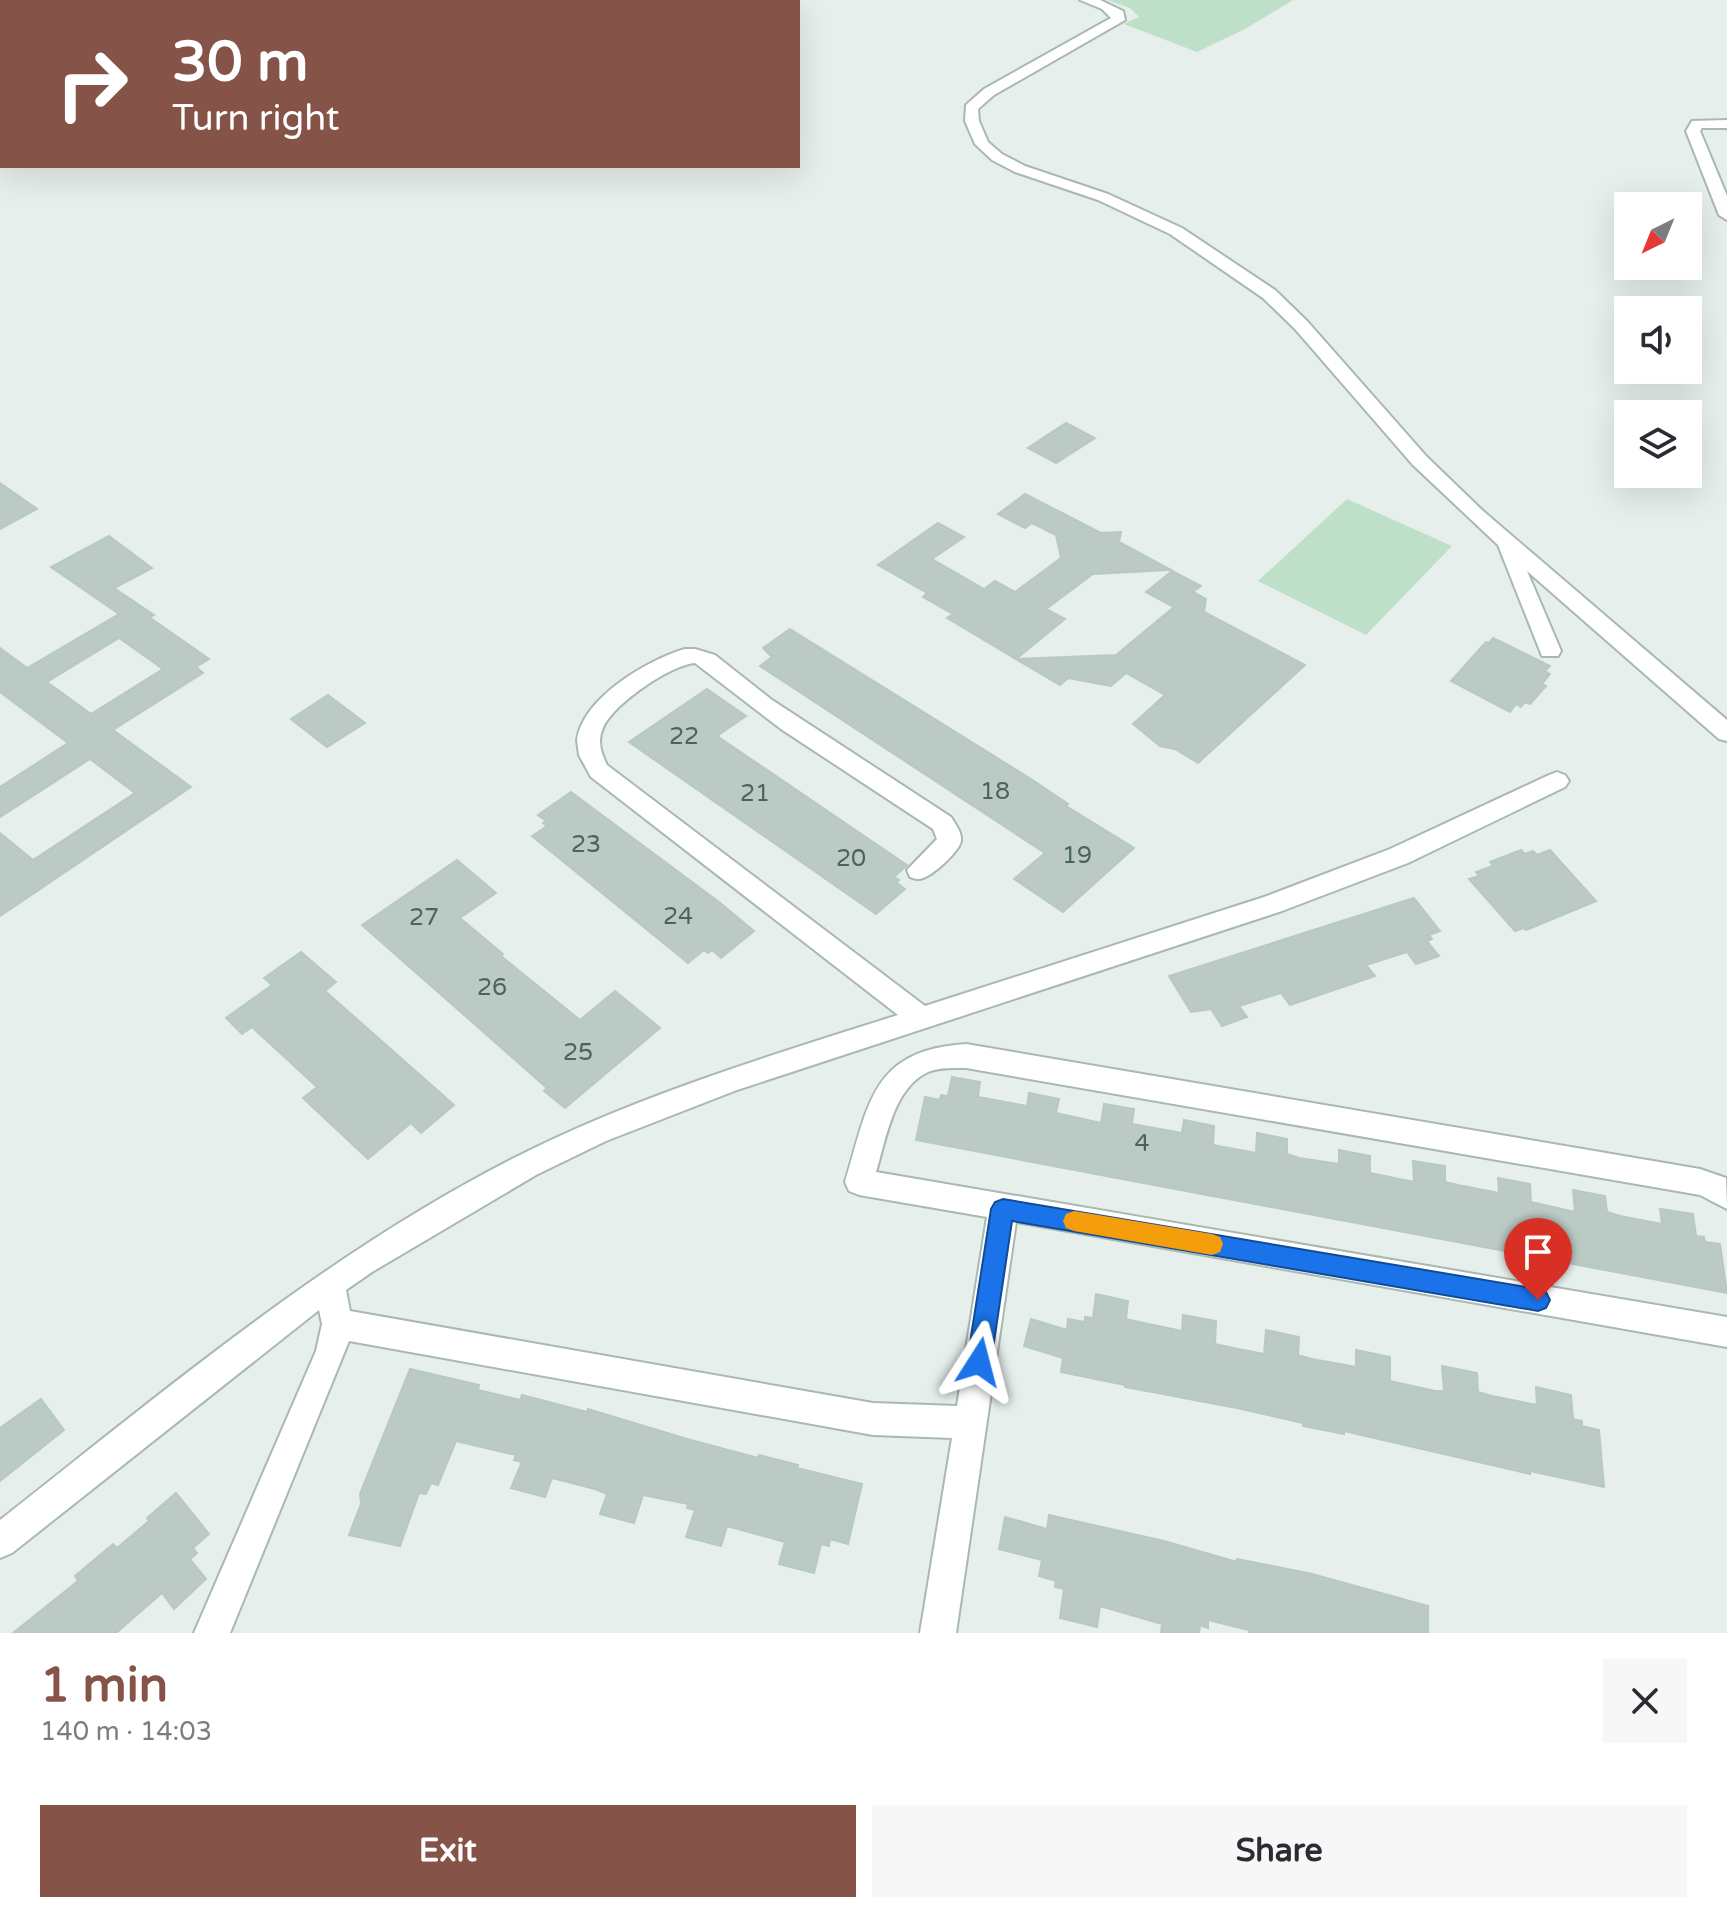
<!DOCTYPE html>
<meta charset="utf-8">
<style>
:root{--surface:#fff;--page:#f7f7f7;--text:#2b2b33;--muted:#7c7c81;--accent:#855347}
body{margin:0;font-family:"Varela Round",sans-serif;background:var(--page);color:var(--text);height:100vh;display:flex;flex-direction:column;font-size:30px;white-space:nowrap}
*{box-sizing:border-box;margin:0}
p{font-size:26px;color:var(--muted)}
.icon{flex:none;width:44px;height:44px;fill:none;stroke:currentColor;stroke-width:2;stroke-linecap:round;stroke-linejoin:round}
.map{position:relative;height:1633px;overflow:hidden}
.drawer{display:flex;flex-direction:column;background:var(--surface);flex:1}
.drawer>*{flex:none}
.hud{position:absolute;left:0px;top:0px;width:800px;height:168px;box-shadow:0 8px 32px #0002;background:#855347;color:#fff;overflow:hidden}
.needle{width:52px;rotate:223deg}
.tools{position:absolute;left:1614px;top:192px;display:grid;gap:16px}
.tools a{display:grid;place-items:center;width:88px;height:88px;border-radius:0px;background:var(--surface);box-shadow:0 8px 32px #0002;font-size:40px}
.pin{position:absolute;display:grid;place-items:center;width:68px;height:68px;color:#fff;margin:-82px -34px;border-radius:50% 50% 50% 0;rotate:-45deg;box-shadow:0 0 8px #0007}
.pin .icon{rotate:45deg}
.me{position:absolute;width:88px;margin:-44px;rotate:9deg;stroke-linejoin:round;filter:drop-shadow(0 0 6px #0008)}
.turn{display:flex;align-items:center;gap:28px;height:168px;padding:0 40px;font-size:36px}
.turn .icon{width:104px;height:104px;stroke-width:2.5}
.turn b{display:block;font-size:56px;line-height:68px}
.round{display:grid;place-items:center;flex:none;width:84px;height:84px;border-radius:0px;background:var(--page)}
.overview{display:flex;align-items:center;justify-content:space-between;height:136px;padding:0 40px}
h1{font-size:48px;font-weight:700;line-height:60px;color:var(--accent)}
.action{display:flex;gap:16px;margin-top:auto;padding:16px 40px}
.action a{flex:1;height:92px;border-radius:0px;background:var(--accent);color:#fff;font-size:32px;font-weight:700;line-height:92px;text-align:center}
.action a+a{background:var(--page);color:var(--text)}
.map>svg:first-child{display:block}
.green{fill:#bfe0c8}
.building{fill:#bbcac4;stroke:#b8c9c2;stroke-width:2;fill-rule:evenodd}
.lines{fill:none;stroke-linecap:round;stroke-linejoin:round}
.minor-casing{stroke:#a8b8b2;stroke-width:4}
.minor{fill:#fff;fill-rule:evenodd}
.route{fill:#1a73e8;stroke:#114b97;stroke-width:2}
.slow{fill:#f59e0b}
.labels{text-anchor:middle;stroke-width:6;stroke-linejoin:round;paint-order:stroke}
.number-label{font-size:24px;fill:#4a645c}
</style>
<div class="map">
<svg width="1727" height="1633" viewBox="0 0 1727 1633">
<rect width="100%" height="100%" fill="#e6efeb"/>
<g class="green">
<polygon points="1107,0 1293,0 1245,29 1197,52 1124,24 1139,17 1130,8"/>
<polygon points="1347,499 1452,546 1366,635 1258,581"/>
</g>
<g class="building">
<polygon points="1066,423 1095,438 1056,463 1028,448"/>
<polygon points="0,483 37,509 0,529"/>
<polygon points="1025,494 1101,533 1121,532 1119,542 1171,570 1093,574 1046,609 1065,619 1016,659 947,618 953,614 923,597 927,593 878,565 938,523 964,537 932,559 984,589 995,581 1015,592 1061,558 1056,535 1032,523 1025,528 998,514"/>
<path d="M 109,536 L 152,568 L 114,588 L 154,615 L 149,617 L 209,659 L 196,667 L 203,673 L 113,730 L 191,787 L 0,916 L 0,833 L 33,860 L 135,793 L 90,759 L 0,817 L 0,787 L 68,743 L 0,692 L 0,648 L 27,668 L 119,614 L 51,567 ZM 119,638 L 163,669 L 91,714 L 47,682 Z"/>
<polygon points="1172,571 1201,586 1193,592 1206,599 1204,612 1305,665 1198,763 1175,749 1160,746 1133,724 1165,695 1126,673 1111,686 1068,678 1060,685 1016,659 1116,655 1174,607 1146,592"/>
<polygon points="790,629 1031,779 1068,804 1066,806 1134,848 1063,912 1014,879 1045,853 760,666 772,657 763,648"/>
<polygon points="1493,638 1550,666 1545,671 1550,674 1542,684 1546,686 1530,704 1525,702 1521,707 1516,704 1510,712 1451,681 1486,642 1489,643"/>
<polygon points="707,689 746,716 717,736 907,865 894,877 899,880 896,882 905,889 876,914 629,742"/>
<polygon points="328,695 365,723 327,747 291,719"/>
<polygon points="571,792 719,902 754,931 721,958 712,950 708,953 704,950 688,963 532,836 547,826 543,823 546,821 538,815"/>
<polygon points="1521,850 1525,854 1533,851 1537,855 1550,850 1596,901 1526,930 1524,928 1515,931 1469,879 1479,876 1476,872 1493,866 1490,862"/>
<polygon points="457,860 496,893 460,918 503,954 501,956 580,1020 615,991 660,1028 565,1108 544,1091 547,1088 362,925"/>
<polygon points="1414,898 1440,931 1429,935 1432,939 1427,941 1439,956 1416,964 1407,952 1366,965 1375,976 1290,1005 1281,993 1239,1006 1247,1017 1222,1026 1211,1009 1191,1012 1169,976"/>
<polygon points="301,952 336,982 325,991 454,1105 421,1133 411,1123 368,1159 303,1098 317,1087 252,1027 242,1034 226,1018 272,985 264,978"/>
<polygon points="952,1077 980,1082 978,1097 1027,1106 1029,1093 1059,1099 1056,1113 1101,1123 1104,1104 1134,1109 1132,1124 1182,1133 1184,1120 1214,1126 1213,1145 1256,1153 1257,1133 1287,1139 1287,1154 1299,1158 1339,1164 1339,1150 1370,1156 1370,1173 1414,1182 1413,1161 1445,1166 1445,1182 1458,1185 1499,1193 1498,1178 1530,1184 1531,1202 1575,1212 1573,1190 1605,1196 1607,1212 1620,1216 1662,1224 1660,1209 1693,1214 1696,1236 1704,1237 1705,1242 1720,1244 1727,1293 916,1140 925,1097 940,1100 941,1095 948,1096"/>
<polygon points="1096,1294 1128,1301 1126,1319 1139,1322 1182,1331 1183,1315 1216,1321 1215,1344 1238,1349 1264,1354 1266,1330 1299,1337 1298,1355 1312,1359 1356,1367 1356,1350 1390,1357 1390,1381 1435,1391 1444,1391 1442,1366 1477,1373 1478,1392 1492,1396 1537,1405 1536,1387 1571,1395 1573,1419 1582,1421 1582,1426 1599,1430 1604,1487 1530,1471 1530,1474 1344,1431 1344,1434 1303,1426 1303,1423 1237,1408 1125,1387 1125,1385 1061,1372 1063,1358 1024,1346 1031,1319 1067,1330 1068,1319 1085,1322 1085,1317 1093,1318"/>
<polygon points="410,1369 479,1385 478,1390 520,1400 522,1395 587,1412 588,1409 687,1439 758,1458 759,1455 798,1465 797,1468 862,1484 848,1544 830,1539 829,1546 821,1544 814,1573 779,1564 785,1542 771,1538 727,1526 721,1546 686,1537 695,1510 687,1508 688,1504 643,1495 634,1523 600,1514 607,1494 595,1489 552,1478 545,1497 511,1488 522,1462 514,1460 516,1455 456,1441 438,1485 431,1483 426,1494 419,1493 400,1546 349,1535 361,1504 360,1494"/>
<polygon points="41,1399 64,1430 0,1481 0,1428"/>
<polygon points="176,1493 209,1534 193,1548 197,1553 190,1559 206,1579 174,1609 162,1593 116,1633 13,1633 78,1581 75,1576 113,1544 117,1548 149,1521 147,1518"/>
<polygon points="1049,1515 1164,1541 1237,1562 1237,1559 1312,1574 1428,1606 1428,1633 1249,1633 1249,1630 1208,1620 1208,1628 1200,1625 1199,1633 1161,1633 1162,1624 1100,1606 1097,1627 1060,1618 1064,1589 1055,1587 1056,1581 1039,1576 1042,1560 999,1549 1005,1517 1047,1529"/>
</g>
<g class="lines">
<defs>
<g id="minor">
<polygon points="1080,0 1100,0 1123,11 1125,20 994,95 978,109 979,121 988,142 1002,154 1025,166 1108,194 1182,228 1275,290 1307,321 1427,457 1483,511 1727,720 1727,741 1719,739 1527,571 1561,651 1558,656 1542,656 1498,545 1413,465 1295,329 1263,298 1170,234 1098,200 1015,172 992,160 975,144 965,121 966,105 984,89 1111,18 1102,9"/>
<polygon points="1727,120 1727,128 1702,128 1700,131 1727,196 1727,220 1719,215 1686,131 1692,121"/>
<path d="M 685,649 L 695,649 L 715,655 L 772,700 L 951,817 C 955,824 962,832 961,841 C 959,852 933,875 923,878 C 917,880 916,879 910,877 L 907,870 L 937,839 L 933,829 L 781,729 L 695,663 C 670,665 612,705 603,728 C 597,741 601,753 607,765 L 925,1006 L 1264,897 L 1390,849 L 1549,775 L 1557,772 L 1565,775 L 1569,781 L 1565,787 L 1408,863 L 1282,911 L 737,1090 L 606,1141 L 536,1175 L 372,1272 L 346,1290 L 350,1311 L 873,1403 L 957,1406 L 987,1217 L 859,1195 L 849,1191 L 845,1182 C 869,1104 871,1050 966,1044 L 1700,1169 L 1726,1178 L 1727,1209 L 1700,1195 L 966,1068 C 954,1068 939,1067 928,1072 C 893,1088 886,1140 876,1172 L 1727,1317 L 1727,1347 L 1016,1222 L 956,1633 L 920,1633 L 952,1438 L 873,1435 L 349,1341 L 230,1633 L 194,1633 L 316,1351 L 322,1324 L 319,1310 L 12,1553 L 0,1558 L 0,1520 C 167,1389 328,1252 518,1156 C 639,1095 769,1056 898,1015 L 591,777 L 579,755 L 577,740 C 583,698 647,660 685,649 Z"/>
</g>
</defs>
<use href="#minor" class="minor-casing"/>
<use href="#minor" class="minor"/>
</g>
<polygon class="route" points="1003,1199 1538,1289 1546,1292 1550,1300 1546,1308 1538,1311 1012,1221 991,1362 988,1370 979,1374 971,1370 967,1362 991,1209 995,1202"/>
<polygon class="slow" points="1074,1211 1212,1234 1220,1237 1223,1244 1220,1252 1212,1255 1074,1231 1066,1228 1063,1221 1066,1214"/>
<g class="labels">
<g class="number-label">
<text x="684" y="744">22</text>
<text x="995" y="799">18</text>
<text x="755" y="801">21</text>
<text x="586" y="852">23</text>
<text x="1077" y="863">19</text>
<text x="851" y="866">20</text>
<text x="678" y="924">24</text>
<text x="424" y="925">27</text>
<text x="492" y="995">26</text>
<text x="578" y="1060">25</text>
<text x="1142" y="1151">4</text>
</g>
</g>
</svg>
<div class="tools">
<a><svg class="needle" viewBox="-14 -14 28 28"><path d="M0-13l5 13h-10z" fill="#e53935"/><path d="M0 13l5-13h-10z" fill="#7c7c81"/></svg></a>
<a><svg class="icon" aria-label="sound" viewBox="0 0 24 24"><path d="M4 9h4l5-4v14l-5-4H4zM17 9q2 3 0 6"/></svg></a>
<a><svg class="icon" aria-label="layers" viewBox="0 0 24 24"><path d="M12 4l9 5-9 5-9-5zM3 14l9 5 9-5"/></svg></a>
</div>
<div class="pin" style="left:1538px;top:1300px;background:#d93025"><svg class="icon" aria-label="arrive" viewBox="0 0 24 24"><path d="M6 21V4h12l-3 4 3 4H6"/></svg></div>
<svg class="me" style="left:979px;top:1362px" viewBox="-20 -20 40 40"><path d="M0-17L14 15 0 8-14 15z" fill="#1a73e8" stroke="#fff" stroke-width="4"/></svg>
<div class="hud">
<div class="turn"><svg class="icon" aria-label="right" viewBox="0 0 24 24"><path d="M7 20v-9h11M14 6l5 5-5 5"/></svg><div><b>30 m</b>Turn right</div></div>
</div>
</div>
<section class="drawer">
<div class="overview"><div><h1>1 min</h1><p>140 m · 14:03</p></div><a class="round"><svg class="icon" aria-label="close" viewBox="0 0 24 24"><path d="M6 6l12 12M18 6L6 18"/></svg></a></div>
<div class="action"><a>Exit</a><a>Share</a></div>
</section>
